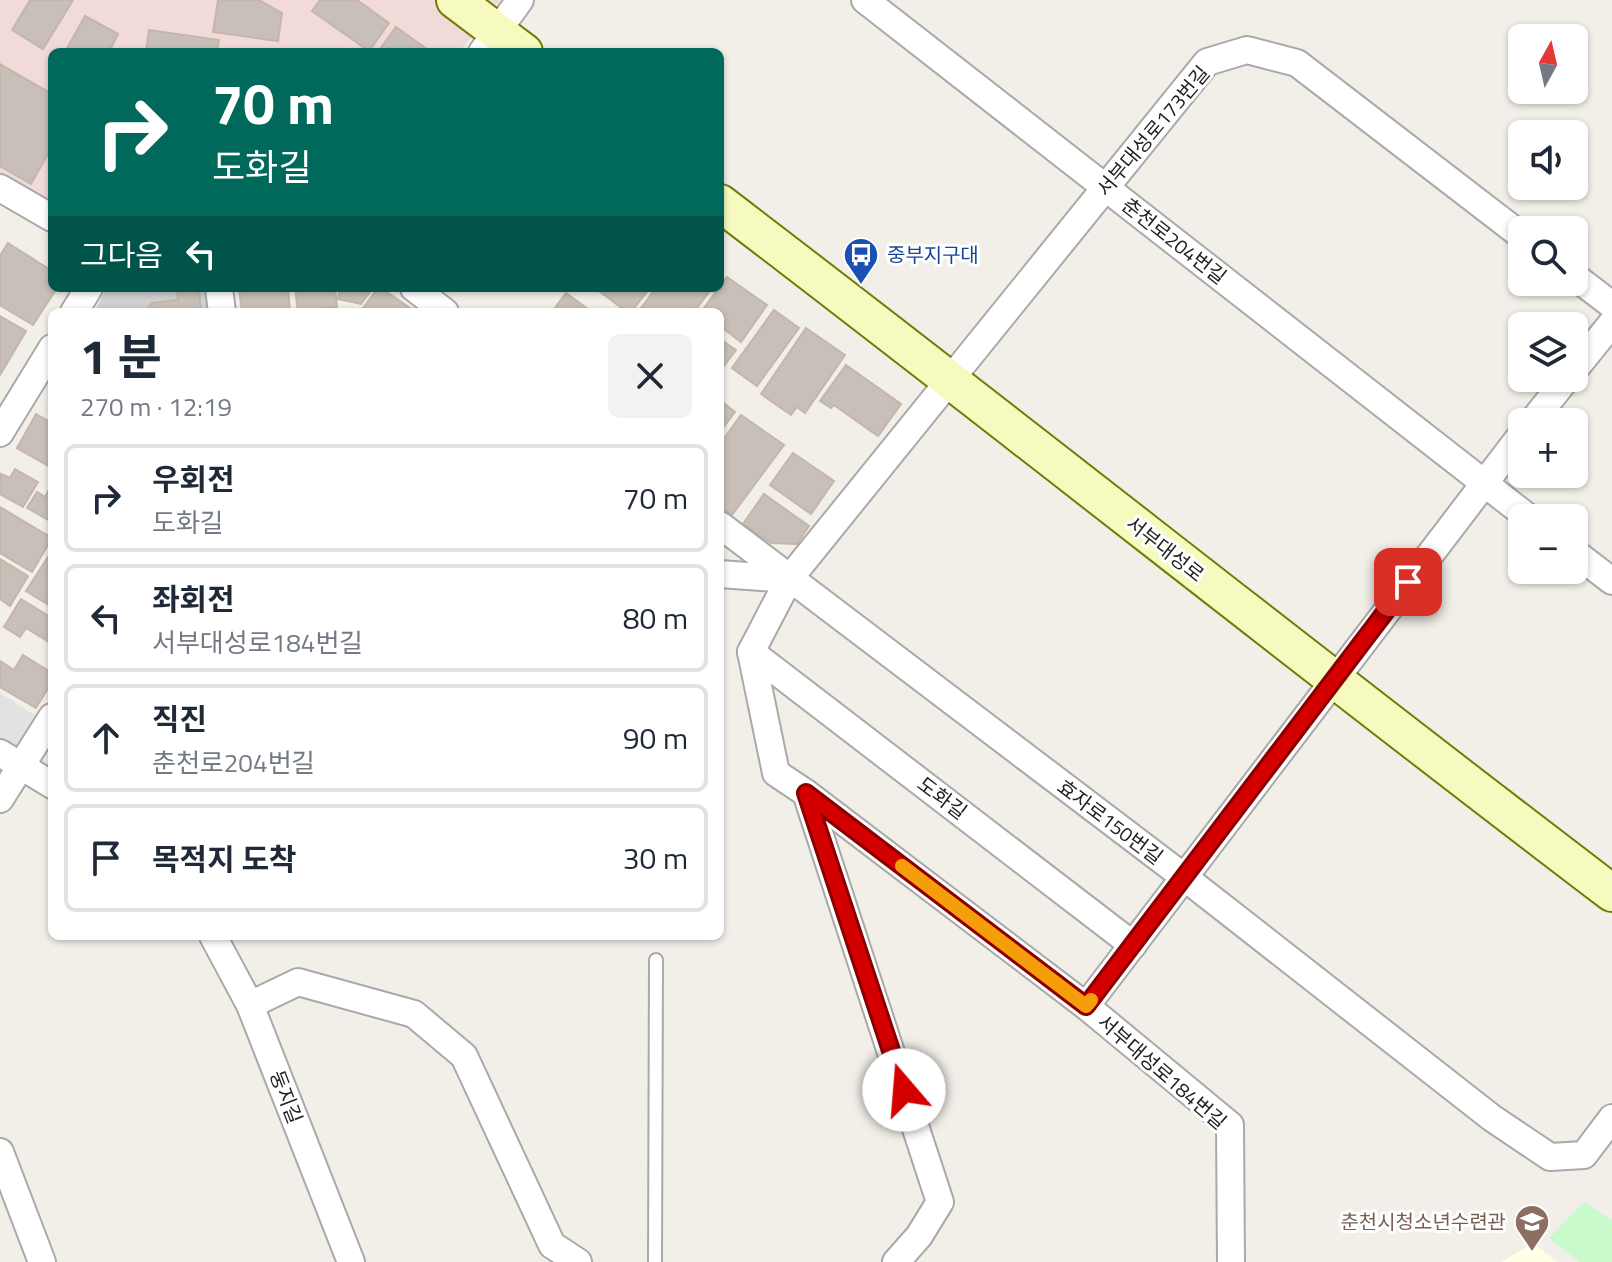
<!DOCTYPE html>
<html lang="ko">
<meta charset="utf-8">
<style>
:root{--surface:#fff;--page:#f2f2f3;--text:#1f2937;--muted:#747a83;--line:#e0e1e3}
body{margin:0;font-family:"Titillium Web","Noto Sans KR",sans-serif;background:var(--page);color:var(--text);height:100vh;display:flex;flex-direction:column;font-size:30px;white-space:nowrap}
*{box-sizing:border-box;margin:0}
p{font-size:26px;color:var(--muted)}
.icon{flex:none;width:44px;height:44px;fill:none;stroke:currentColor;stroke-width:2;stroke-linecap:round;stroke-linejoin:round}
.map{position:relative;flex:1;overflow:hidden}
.panel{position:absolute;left:48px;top:308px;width:676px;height:632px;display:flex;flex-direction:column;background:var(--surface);border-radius:12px;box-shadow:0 2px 6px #0004}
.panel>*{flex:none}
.banner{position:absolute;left:48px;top:48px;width:676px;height:244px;border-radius:12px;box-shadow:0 2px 6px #0004;background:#00695c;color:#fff;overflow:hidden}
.needle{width:52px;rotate:8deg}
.controls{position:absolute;left:1508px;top:24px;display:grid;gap:16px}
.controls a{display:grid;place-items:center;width:80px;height:80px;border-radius:12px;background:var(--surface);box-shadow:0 2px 6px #0004;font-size:40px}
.pin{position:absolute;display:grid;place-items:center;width:68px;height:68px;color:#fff;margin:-34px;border-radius:16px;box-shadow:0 4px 12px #0006}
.me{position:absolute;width:88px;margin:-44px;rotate:342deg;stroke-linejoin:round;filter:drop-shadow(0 0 6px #0008)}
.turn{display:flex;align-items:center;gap:28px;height:168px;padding:0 32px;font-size:36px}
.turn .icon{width:104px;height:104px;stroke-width:2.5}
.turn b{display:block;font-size:56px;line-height:68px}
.then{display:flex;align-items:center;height:76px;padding:0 32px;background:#0003;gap:16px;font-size:30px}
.round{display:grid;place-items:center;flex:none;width:84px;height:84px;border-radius:12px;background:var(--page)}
.overview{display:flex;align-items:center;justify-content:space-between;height:136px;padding:0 32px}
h1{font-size:48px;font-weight:700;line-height:60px}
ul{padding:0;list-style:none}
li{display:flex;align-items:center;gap:24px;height:108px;margin:0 16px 12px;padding:0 16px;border:4px solid var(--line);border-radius:12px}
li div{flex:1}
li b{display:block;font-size:30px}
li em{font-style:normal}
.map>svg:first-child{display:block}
.commercial{fill:#f2dad9}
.education{fill:#ffffe5}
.religious{fill:#d0d0d0}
.park{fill:#c8facc}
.parking{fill:#e2e2e2}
.building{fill:#c7bfb8;stroke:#c4b6ab;stroke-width:2}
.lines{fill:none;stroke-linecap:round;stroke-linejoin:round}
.lane-casing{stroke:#a9a9a9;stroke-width:16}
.street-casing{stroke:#a9a9a9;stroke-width:30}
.secondary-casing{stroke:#707d05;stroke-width:40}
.lane{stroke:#fff;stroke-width:12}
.street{stroke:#fff;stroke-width:26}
.secondary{stroke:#f7fabf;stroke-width:36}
.route-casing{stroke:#8a0000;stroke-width:20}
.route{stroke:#d40000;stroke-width:14}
.slow{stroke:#f59e0b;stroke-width:14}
.labels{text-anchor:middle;stroke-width:6;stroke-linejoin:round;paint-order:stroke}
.street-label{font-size:20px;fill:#222;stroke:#fff}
.transit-label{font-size:20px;fill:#164399;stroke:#fff;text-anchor:start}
.education-label{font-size:20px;fill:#785e54;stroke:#fff;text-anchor:end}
</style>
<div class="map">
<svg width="1612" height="1262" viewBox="0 0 1612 1262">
<rect width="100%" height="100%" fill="#f2efe9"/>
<polygon class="commercial" points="0,0 500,0 460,52 52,52 52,207 0,176"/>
<polygon class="education" points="1533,1243 1557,1262 1502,1262"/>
<polygon class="religious" points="107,288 210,288 213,312 94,312"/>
<polygon class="park" points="1584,1202 1612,1220 1612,1262 1580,1262 1549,1238"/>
<polygon class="parking" points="0,693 36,716 14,751 0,742"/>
<g class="building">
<polygon points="30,0 73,0 43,49 12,30"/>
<polygon points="218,0 259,0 282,13 278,41 213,32"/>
<polygon points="320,0 357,0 389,23 369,51 312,11"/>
<polygon points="85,16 118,34 109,52 65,52"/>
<polygon points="396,27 431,52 378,52"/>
<polygon points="149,30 219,40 217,52 146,52"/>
<polygon points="0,64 52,94 52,147 31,184 0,166"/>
<polygon points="8,243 52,271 52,288 57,288 33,325 0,305 0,256"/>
<polygon points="727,277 767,305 741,342 720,326 720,312 701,312"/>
<polygon points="239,288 288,288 290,312 242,312"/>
<polygon points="295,288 335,288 337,307 298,312"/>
<polygon points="340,288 373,288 361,304 338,299"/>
<polygon points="378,288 381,288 410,308 407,312 360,312"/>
<polygon points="595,288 650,288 631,312 627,312"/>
<polygon points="656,288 712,288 694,312 638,312"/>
<polygon points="199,289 201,312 145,312 152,303 178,300 177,291"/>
<polygon points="566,293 592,312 552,312"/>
<polygon points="774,310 799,328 757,386 732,368"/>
<polygon points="0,316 26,331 0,375"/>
<polygon points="806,328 845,355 805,413 797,407 791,415 761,394"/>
<polygon points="720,339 736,350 720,371"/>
<polygon points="846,365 901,404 878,436 834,405 831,408 820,401"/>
<polygon points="720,400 735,412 720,432"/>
<polygon points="36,414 52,423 52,468 17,448"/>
<polygon points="741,415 784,445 732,515 720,506 720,444"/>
<polygon points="793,453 834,481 811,514 770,485"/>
<polygon points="15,469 38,482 23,507 0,494 1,474 10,478"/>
<polygon points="50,488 52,489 52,522 27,508 37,492 45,497"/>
<polygon points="764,494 809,526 797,544 771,543 743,524"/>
<polygon points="0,507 52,538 32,572 0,553"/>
<polygon points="48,557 52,559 52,607 26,591"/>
<polygon points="0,559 28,576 10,606 0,599"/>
<polygon points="21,599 52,618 52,644 26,628 20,637 4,627"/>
<polygon points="23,655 52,673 52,682 36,708 0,687 0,661 14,670"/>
</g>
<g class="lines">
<defs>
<polyline id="lane" points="655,1262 656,960"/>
<g id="street">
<polyline points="865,0 1529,518"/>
<polyline points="482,52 520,0"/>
<polyline points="0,188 52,218"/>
<polyline points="1574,276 1612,305"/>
<polyline points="219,288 222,312"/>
<polyline points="414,288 445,312"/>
<polyline points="74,312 89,288"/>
<polyline points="1574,370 1612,323"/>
<polyline points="1532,422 1567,378"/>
<polyline points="0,433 52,348"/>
<polyline points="720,525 1184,877 1492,1118 1550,1157 1584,1155 1612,1118"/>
<polyline points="1574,552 1612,581"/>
<polyline points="720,574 789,579"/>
<polyline points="751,652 1133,945"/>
<polyline points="0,753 52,785"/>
<polyline points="806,793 1086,1006"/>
<polyline points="0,799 52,717"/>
<polyline points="213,936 250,1005 351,1262"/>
<polyline points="250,1005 298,982 414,1014 464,1056 552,1245 578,1262"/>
<polyline points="0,1152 42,1262"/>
<polyline points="896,1262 919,1236 940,1202 806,793 776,773 751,652 789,579 1207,62 1247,50 1297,63 1522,236"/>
<polyline points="1231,1262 1230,1125 1086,1006 1522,434"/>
</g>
<g id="secondary">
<polyline points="455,0 524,52"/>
<path d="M 720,203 C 1019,431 1313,666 1612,893"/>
</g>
</defs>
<use href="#lane" class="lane-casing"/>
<use href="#street" class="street-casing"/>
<use href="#secondary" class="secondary-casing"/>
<use href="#lane" class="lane"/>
<use href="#street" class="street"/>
<use href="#secondary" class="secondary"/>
</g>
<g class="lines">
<defs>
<polyline id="route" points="904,1090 806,793 1086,1006 1408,582"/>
</defs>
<use href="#route" class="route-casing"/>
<use href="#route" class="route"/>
<polyline class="slow" points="902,866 1086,1006 1091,1000"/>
</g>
<defs>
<symbol id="bus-pin" viewBox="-11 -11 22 30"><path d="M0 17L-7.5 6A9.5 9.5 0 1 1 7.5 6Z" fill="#1a4fb4" stroke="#fff"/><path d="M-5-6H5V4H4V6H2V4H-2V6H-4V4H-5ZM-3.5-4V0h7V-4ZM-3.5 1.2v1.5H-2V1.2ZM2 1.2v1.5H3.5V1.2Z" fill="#fff"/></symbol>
<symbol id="school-pin" viewBox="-11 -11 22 30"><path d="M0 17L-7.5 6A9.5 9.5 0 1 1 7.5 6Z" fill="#8d6e63" stroke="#fff"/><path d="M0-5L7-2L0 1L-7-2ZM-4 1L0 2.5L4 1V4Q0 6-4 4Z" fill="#fff"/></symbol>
</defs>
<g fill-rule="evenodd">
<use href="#bus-pin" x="841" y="235" width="40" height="54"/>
<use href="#school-pin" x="1512" y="1202" width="40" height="54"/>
</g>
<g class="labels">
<g class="street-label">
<text transform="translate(1153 131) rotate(-50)" y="7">서부대성로173번길</text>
<text transform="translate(1174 241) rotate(38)" y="7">춘천로204번길</text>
<text transform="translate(1165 549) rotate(38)" y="7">서부대성로</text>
<text transform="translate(942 798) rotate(37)" y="7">도화길</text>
<text transform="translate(1110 822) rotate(37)" y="7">효자로150번길</text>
<text transform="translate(1162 1072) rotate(41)" y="7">서부대성로184번길</text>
<text transform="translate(286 1097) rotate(69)" y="7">둥지길</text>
</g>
<g class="transit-label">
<text x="887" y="262">중부지구대</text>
</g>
<g class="education-label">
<text x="1506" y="1229">춘천시청소년수련관</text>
</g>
</g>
</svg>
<div class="controls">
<a><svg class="needle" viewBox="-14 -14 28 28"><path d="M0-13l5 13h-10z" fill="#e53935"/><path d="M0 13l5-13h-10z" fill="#747a83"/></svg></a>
<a><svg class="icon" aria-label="sound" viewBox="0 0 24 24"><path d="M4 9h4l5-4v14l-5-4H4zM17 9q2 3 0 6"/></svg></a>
<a><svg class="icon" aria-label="search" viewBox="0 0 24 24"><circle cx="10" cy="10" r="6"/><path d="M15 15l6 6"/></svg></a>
<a><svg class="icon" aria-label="layers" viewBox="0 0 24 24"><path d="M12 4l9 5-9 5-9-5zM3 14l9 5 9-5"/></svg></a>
<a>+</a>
<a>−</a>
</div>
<div class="pin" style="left:1408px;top:582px;background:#d93025"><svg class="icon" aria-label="arrive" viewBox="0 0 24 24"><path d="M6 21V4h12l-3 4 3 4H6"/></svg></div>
<svg class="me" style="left:904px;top:1090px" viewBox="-20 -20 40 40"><circle r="19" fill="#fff"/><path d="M0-13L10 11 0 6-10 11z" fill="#d40000"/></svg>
<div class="banner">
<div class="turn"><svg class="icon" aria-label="right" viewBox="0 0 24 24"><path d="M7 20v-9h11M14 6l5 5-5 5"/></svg><div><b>70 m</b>도화길</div></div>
<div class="then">그다음<svg class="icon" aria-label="left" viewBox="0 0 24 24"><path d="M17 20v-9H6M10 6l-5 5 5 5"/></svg></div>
</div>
<section class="panel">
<div class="overview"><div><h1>1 분</h1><p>270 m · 12:19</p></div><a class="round"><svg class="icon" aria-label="close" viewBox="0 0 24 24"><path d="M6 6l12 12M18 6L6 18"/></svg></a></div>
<ul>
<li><svg class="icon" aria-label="right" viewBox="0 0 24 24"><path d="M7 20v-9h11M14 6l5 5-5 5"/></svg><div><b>우회전</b><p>도화길</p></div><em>70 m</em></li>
<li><svg class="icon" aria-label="left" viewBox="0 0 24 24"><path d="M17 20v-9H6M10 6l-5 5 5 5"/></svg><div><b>좌회전</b><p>서부대성로184번길</p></div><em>80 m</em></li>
<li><svg class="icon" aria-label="ahead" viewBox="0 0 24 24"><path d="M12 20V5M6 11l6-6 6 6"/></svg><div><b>직진</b><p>춘천로204번길</p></div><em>90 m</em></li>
<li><svg class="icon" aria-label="arrive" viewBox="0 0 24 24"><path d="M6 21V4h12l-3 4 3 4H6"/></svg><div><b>목적지 도착</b></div><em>30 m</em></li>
</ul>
</section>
</div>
